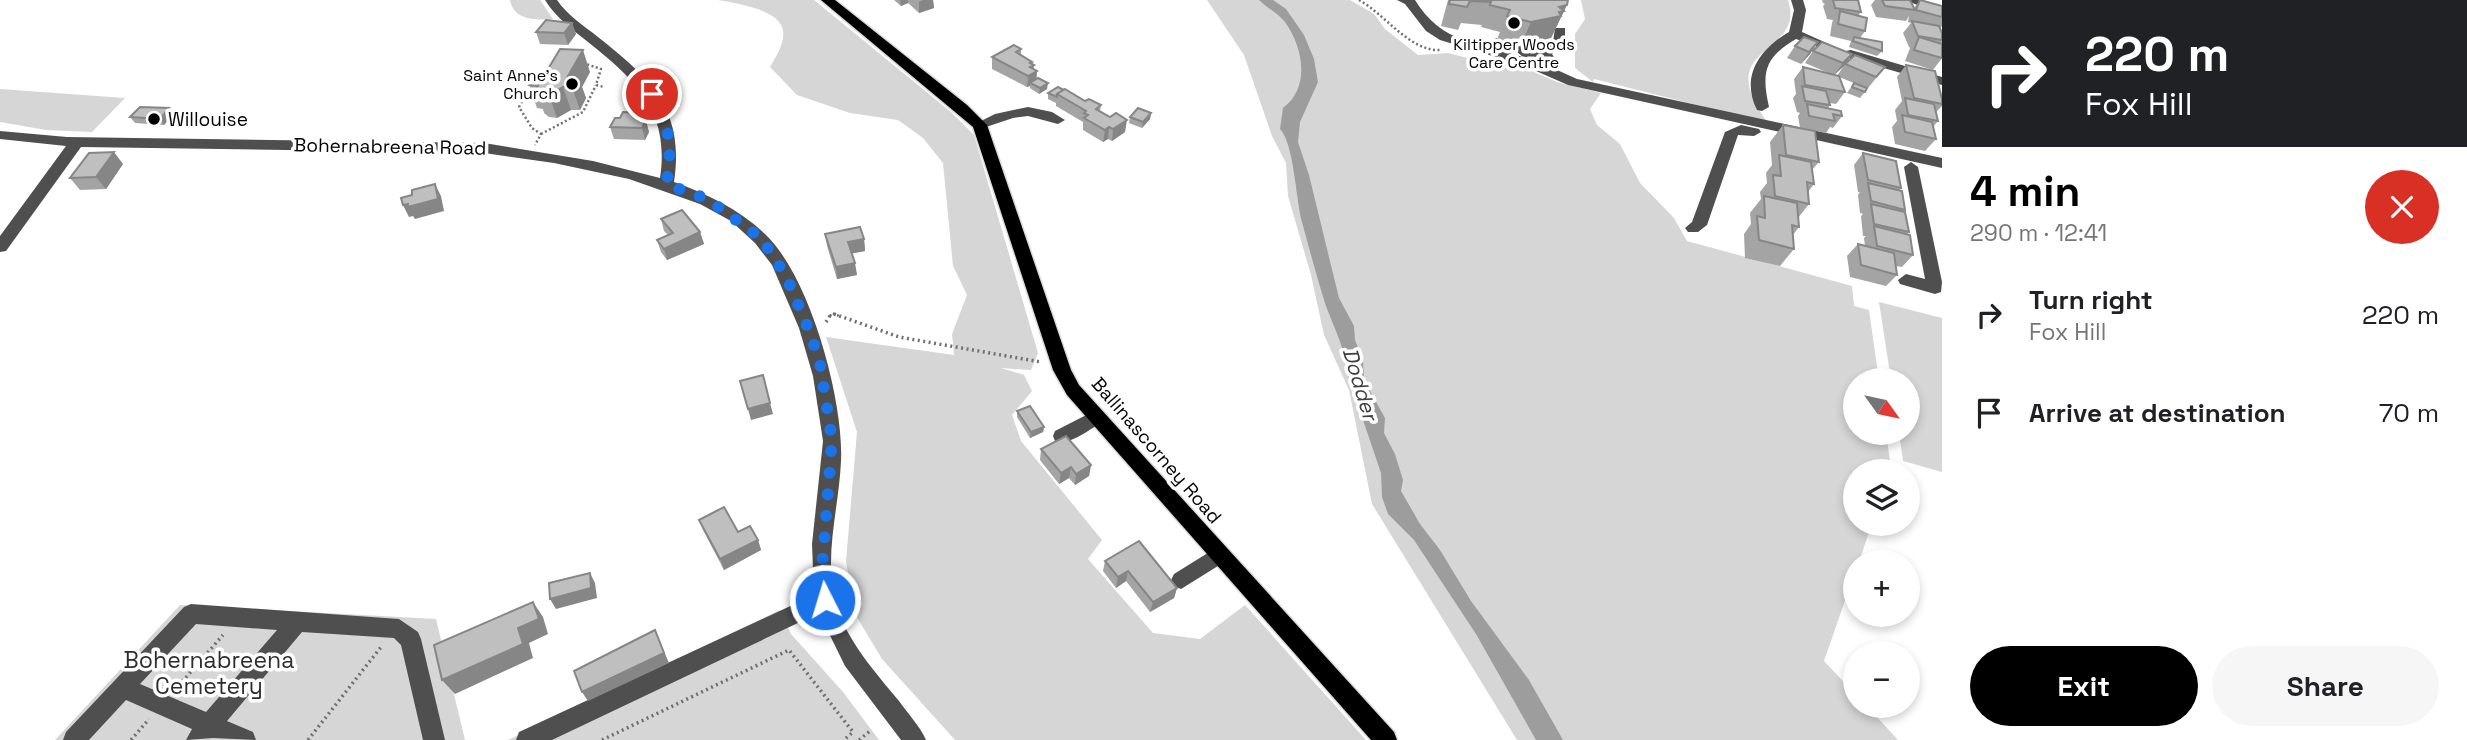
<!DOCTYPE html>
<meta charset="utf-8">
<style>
:root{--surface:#fff;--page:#f6f6f6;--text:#202124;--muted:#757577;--accent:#000}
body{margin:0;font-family:"Space Grotesk",sans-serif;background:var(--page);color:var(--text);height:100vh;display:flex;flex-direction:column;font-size:26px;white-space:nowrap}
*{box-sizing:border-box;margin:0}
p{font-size:23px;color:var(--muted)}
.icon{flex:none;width:38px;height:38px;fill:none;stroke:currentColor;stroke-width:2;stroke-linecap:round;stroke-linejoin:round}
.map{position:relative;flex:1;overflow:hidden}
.details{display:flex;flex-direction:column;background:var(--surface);width:525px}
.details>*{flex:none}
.guide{background:#202124;color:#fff;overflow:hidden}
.needle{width:46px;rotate:123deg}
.fabs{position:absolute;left:1843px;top:368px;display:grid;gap:14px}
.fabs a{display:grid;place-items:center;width:77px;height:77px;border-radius:50%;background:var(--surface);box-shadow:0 4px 10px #0003;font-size:35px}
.pin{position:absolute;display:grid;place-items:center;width:60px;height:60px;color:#fff;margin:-30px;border:4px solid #fff;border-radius:50%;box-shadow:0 2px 7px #0007}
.me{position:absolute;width:77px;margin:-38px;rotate:355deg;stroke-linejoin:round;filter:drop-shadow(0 0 5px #0008)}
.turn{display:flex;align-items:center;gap:24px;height:147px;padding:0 28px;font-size:32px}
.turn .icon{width:91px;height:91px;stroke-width:2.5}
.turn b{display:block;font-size:49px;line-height:60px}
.round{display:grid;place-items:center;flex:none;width:74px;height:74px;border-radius:37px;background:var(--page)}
.headline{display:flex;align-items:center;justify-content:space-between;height:119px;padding:0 28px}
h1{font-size:42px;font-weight:600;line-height:52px;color:var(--accent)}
.cta{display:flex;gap:14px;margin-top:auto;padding:14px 28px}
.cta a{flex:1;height:80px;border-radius:42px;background:var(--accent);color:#fff;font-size:28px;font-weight:600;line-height:80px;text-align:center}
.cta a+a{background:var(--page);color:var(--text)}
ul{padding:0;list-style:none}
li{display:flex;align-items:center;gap:21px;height:98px;padding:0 28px}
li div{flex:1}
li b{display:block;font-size:26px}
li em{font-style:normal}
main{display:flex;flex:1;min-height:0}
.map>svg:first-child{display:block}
.green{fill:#d6d6d6}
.water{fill:#9d9d9d}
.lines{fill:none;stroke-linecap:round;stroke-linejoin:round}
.major-casing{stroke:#dbdbdb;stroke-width:3}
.path-far1{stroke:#717171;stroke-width:2.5;stroke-dasharray:2 2.5;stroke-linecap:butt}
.path{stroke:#717171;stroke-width:3.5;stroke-dasharray:2 3.5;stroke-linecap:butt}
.minor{fill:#4f4f4f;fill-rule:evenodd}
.major{fill:#000;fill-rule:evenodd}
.wall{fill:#a4a4a4}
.shaded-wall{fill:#868686}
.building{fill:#bfbfbf;stroke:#868686;stroke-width:2}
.route{stroke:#1a73e8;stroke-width:12;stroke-dasharray:0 21.6}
.poi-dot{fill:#000;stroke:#fff;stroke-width:2.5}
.labels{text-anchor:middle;stroke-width:7;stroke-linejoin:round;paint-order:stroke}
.far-poi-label{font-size:16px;fill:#000;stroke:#fff}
.poi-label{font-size:19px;fill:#000;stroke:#fff;text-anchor:start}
.street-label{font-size:19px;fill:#000;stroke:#fff}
.water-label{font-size:21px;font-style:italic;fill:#3e3e3e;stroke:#fff}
.near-park-label{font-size:23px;fill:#2d2d2d;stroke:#fff}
</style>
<main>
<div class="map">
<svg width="1942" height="740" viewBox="0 0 1942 740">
<rect width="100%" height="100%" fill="#fff"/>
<g class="green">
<path d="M 510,0 L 540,0 L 553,19 C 536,20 514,21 510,0 Z"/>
<path d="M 718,0 L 814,0 L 951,112 L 974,135 L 1038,353 L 1031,370 L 1001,368 L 1024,375 L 1032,391 L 1012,415 L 1021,441 L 1102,540 L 1088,559 L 1153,633 L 1200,639 L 1245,605 L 1366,740 L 955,740 L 882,659 L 855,614 L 846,561 L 857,432 L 826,337 L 954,355 L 952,334 L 967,295 L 953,266 L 943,163 L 923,138 L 898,120 L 850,113 L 797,95 L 770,67 C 776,57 785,43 783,30 C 779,9 735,3 718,0 Z"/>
<polygon points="1207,0 1350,0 1374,14 1385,29 1418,55 1448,53 1511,69 1515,64 1557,82 1601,93 1590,109 1597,125 1620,144 1640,183 1674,218 1687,241 1852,286 1854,306 1869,310 1879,380 1855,380 1855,432 1886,432 1891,468 1890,471 1855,471 1855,523 1872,523 1859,562 1855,562 1855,572 1824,661 1855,694 1855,705 1866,705 1898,740 1517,740 1372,504 1349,390 1324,335 1311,275 1288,196 1286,163 1272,136 1244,55"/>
<path d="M 1581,0 L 1788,0 C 1807,57 1708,42 1768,123 L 1594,79 L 1593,82 L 1575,68 L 1575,34 L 1585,19 Z"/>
<polygon points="0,89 125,98 92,132 46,130 0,122"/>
<polygon points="1879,302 1942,318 1942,472 1903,461 1899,432 1908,432 1908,380 1891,380"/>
<polygon points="180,605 436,619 465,740 55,740"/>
<polygon points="780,610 791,634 843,692 879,740 508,740"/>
</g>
<path class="water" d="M 1259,0 L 1273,0 L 1286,9 L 1304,35 L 1314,59 L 1318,82 L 1300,122 L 1298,142 L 1309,175 L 1339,298 L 1354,326 L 1355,340 L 1363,361 L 1364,380 L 1385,418 L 1384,433 L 1395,454 L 1403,480 L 1401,491 L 1420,524 L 1440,550 L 1471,601 L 1529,680 L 1563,740 L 1536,740 L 1476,634 L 1414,540 L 1388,514 L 1382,497 L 1381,473 L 1347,373 C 1346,350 1334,328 1326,306 C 1318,281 1309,248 1302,222 C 1296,201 1294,143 1280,129 L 1283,108 C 1311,87 1303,47 1285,22 C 1278,13 1267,8 1259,0 Z"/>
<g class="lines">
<defs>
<polygon id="major" points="821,0 835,0 967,105 987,125 1071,370 1079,385 1394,732 1397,740 1371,740 1067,395 1053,370 973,127"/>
</defs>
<use href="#major" class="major-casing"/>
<g class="path-far1">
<path d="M 1359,0 C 1386,15 1410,52 1441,50"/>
<polyline points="583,63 601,69 596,85 604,87"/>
<polyline points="535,91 527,93 519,107 532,128 541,134 535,145"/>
<polyline points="541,134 583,112 596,85"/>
<polyline points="830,316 832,313 839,316"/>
</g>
<g class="path">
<polyline points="834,314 899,337 1041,362"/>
<polyline points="826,322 831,314"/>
<polyline points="175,690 223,635"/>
<polyline points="131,740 149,719"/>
<polyline points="308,740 381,647"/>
<polyline points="602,740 789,650 853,732 844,740"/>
<polyline points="859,740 870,731"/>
</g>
<g class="minor">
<path d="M 545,0 L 557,0 C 568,16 583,25 598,37 C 651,79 685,110 674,182 C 707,194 739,209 765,234 C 810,276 844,401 841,461 C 839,509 823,557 836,604 C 847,641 875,672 899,701 C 908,714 920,726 926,740 L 901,740 L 845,666 L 819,613 L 552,740 L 516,740 L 519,732 L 814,595 L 812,544 L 823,441 L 813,376 L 799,328 L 772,265 L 755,243 L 731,221 L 700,204 L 629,179 L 554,163 L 484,153 L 81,147 L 6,251 L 0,252 L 0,236 L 66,146 L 0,139 L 0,131 L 67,137 L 484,143 L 593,161 L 660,178 C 670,112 636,80 588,42 C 572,29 556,18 545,0 Z"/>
<path d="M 1397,0 L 1415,0 C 1441,43 1479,44 1523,57 L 1517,52 L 1490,42 L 1496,38 L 1527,46 L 1533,51 L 1540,51 L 1553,42 L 1555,28 L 1565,28 L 1565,43 L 1552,54 L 1560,66 L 1557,70 L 1577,79 L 1942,158 L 1942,168 L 1568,85 L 1522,65 L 1440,40 L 1426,31 L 1405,4 ZM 1535,59 L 1542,60 L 1546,66 L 1535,61 Z"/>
<path d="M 1791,0 L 1803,0 L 1806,10 L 1802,32 L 1831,45 L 1824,49 L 1796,39 C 1765,57 1761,72 1769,107 L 1762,111 L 1757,110 C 1740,76 1760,49 1789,32 L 1794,10 Z"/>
<polygon points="1905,0 1923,0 1942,7 1942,15"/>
<polygon points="1851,50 1942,77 1942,85 1846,57 1846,51"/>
<polygon points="1028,107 1052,112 1065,120 1058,124 1028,116 1013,118 980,129 973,125 995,114"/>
<polygon points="1741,125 1759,129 1761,132 1754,136 1738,135 1707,225 1698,232 1688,232 1685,228 1692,222 1725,132"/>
<polygon points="1911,162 1918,167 1942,282 1941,292 1935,294 1900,284 1898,280 1906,274 1925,279 1904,167"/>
<path d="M 1096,410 L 1102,412 L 1105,417 L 1102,422 C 1090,429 1070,446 1055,441 L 1053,436 L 1055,431 Z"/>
<polygon points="1219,546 1226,549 1229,555 1226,561 1181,589 1174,586 1171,580 1174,574"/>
<path d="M 191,604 L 399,619 L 418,632 L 421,639 L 445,740 L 423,740 L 401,645 L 394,638 L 302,632 L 227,721 L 253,732 L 256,740 L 213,738 L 186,740 L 192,729 L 126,700 L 89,740 L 63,740 L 66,732 L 184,607 ZM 196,624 L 277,630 L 206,712 L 140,684 Z"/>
</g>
<use href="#major" class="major"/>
</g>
<g class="wall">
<polygon points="894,0 933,0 934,8 919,13 908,3 901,6"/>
<polygon points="1448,0 1568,0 1564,11 1551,38 1521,45 1497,39 1500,32 1481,27 1482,25 1461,23 1458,30 1441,26"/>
<polygon points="1822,0 1858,0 1861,12 1858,16 1865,31 1860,38 1882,51 1877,56 1849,47 1851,41 1830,36 1832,23 1833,20 1827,19 1823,6 1825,4 1823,3"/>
<polygon points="1875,0 1910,0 1914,8 1920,0 1942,6 1942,26 1940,28 1942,33 1942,58 1933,70 1905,61 1910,48 1909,47 1903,33 1911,23 1908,22 1909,16 1906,21 1876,17 1871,5"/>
<polygon points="572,23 576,34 568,45 540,44 536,32"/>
<polygon points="1818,42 1810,54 1801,64 1787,58 1795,46"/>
<polygon points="1021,49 1021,55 1032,62 1033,69 1037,71 1036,79 1047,89 1039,94 1030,88 1030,86 1027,87 992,69 992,57"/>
<polygon points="1813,51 1852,54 1844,66 1834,75 1837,76 1845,64 1885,67 1860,98 1847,93 1854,83 1839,77 1845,92 1836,104 1830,103 1830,105 1828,108 1842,116 1833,128 1830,127 1826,133 1800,128 1798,116 1800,113 1797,112 1793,98 1796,94 1794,79 1803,67 1833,75 1805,63"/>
<polygon points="1906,65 1942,99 1942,106 1936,112 1938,121 1933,127 1936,139 1925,151 1895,144 1892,127 1897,121 1895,110 1902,101 1897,77"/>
<polygon points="590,72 582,87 586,98 580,110 571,110 557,118 549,117 544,113 543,109 537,108 529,85 545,74"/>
<polygon points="1048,93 1101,105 1100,111 1125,132 1112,141 1108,139 1103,142 1083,130 1083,122 1056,106 1056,103 1048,99"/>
<polygon points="169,108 173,114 164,125 135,123 130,117"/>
<polygon points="642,113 649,132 645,140 614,139 610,127 620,118"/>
<polygon points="1151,113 1150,119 1142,128 1129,123 1130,117"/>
<polygon points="1783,125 1819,162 1812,170 1814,184 1808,192 1809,204 1798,218 1799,227 1793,235 1794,249 1780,266 1745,258 1744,234 1751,224 1750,213 1761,199 1760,192 1767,183 1766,173 1772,165 1770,142"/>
<polygon points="1863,153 1901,188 1900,190 1905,210 1903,212 1909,232 1907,234 1913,255 1902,267 1896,266 1897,275 1886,286 1850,277 1847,256 1858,244 1865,246 1864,238 1866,236 1863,236 1861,216 1863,214 1860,213 1858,195 1860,192 1858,192 1854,165"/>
<polygon points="123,164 106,189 80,190 70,178"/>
<polygon points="661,219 700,232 704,244 667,260 661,252 657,240 668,235 664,231"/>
<polygon points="825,234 864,239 865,251 852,253 857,275 837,279 827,246"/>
<polygon points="1017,411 1044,427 1043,432 1030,438 1017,417"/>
<polygon points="1041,449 1091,465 1089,476 1075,485 1069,478 1059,484 1040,460"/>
<polygon points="699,520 758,540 761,550 724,570 703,530"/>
<polygon points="1105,561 1177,588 1174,598 1150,612 1126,581 1116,588 1103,571"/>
</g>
<g class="shaded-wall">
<polygon points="900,0 908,0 908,3 901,6"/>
<polygon points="923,0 933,0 934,8 919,13 919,2"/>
<polygon points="1567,5 1551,38 1521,45 1531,22 1559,7"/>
<polygon points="572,23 576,34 568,45 564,33"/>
<polygon points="1818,42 1810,54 1801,64 1809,52"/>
<polygon points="583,50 590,72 582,87 586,98 580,110 568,76"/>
<polygon points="1852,54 1844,66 1834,75 1843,63"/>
<polygon points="1032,62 1031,66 1034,65 1033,73 1037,71 1036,83 1030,83 1030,86 1027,87 1030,63"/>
<polygon points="1048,83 1047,89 1039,94 1040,88"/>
<polygon points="563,87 571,110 557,118 549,95"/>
<polygon points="169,108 173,114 164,125 160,119"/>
<polygon points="642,113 645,122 646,120 649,132 645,140 640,119"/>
<polygon points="1151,113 1150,119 1142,128 1143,122"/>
<polygon points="1127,120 1125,132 1112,141 1113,129"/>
<polygon points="1109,127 1108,139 1103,142 1105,130"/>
<polygon points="114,152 123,164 106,189 96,177"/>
<polygon points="435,184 441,196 444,211 415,219 413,216 409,217 403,205"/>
<polygon points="700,232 704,244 667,260 664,249"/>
<polygon points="864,239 865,251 850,254 848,242"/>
<polygon points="855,263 857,275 837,279 836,267"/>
<polygon points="770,403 773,414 751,420 748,409"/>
<polygon points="1044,427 1043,432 1030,438 1031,432"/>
<polygon points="1091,465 1089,476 1075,485 1076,474"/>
<polygon points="1071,467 1069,478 1059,484 1061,473"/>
<polygon points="758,540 761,550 724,570 720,559"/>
<polygon points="1128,571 1126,581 1116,588 1118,577"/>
<polygon points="590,573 595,583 597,598 556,609 550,599"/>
<polygon points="1177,588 1174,598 1150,612 1153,602"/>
<polygon points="533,602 543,617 548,634 529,643 533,658 455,694 442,680 518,628"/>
<polygon points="655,630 669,663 588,701 582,692"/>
</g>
<g class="building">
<polygon points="1450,0 1568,0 1567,5 1559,7 1564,11 1559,12 1561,16 1531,22 1507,16 1510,10 1490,5 1491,2 1470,1 1467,7 1449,4"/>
<polygon points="1833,0 1858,0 1861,12 1835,8"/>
<polygon points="1882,0 1910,0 1915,10 1885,6"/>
<polygon points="1920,0 1942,6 1942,17 1916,10"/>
<polygon points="1840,11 1867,18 1865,31 1838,24"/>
<polygon points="546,20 572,23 564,33 536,32"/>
<polygon points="1912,21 1939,26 1942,33 1942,40 1918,36"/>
<polygon points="1804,37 1818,42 1809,52 1795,46"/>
<polygon points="1854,37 1882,42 1882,51 1853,41"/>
<polygon points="1919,37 1942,44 1942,58 1914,50"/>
<polygon points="1822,42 1852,54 1843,63 1813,51"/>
<polygon points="1014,45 1021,49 1016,52 1032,62 1030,63 1034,65 1030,67 1037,71 1028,76 992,57"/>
<polygon points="560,49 583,50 568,76 578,76 572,87 563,87 549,95 541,94 536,90 538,86 529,85 536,74 545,74"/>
<polygon points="1855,55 1885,67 1876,77 1845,64"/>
<polygon points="1906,65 1935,71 1942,99 1942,104 1914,98"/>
<polygon points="1803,67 1839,76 1845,92 1805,85"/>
<polygon points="1038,78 1048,83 1040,88 1030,83"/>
<polygon points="1854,83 1867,88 1865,92 1852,87"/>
<polygon points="1802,86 1826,91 1830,105 1805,101"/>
<polygon points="1058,87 1064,90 1057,94 1057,97 1048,93"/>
<polygon points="1065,89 1085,101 1089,99 1101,105 1096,109 1110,117 1116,113 1127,120 1113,129 1109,127 1105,130 1084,118 1088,115 1084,113 1086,111 1057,94"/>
<polygon points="1905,98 1934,104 1938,121 1908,115"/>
<polygon points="1807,104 1841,111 1842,116 1833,114 1835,121 1809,116"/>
<polygon points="140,107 169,108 160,119 130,117"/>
<polygon points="1138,108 1151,113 1143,122 1130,117"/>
<polygon points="623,112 642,113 640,119 646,120 642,128 610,127 615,118 620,118"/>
<polygon points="1902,115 1932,122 1936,139 1905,132"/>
<polygon points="1783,125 1815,131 1819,162 1786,155"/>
<polygon points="114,152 96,177 70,178 89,153"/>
<polygon points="1863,153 1896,161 1901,188 1868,180"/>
<polygon points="1779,155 1811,162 1814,184 1807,182 1809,204 1775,196 1773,175 1781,176"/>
<polygon points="1868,183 1902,191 1905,210 1871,201"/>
<polygon points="435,184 438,199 408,207 408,204 403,205 401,198 412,195 412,190"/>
<polygon points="1764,196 1797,203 1799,227 1792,225 1794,249 1759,240 1757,216 1765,218"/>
<polygon points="1871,204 1905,212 1909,232 1874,224"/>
<polygon points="682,210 700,232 664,249 657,240 673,233 661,219"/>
<polygon points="1874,226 1910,235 1913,255 1877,246"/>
<polygon points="860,227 864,239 848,242 855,263 836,267 825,234"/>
<polygon points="1858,244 1894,253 1897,275 1861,265"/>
<polygon points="763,375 770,403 748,409 740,381"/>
<polygon points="1030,406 1044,427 1031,432 1017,411"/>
<polygon points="1066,436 1091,465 1076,474 1071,467 1061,473 1041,449"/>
<polygon points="724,507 738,532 750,526 758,540 720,559 699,520"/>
<polygon points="1139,541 1177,588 1153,602 1128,571 1118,577 1105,561"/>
<polygon points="590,573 591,588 550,599 549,583"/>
<polygon points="533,602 539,619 518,628 523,644 442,680 434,645"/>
<polygon points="655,630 664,653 582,692 574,671"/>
</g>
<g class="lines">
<path class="route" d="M 652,94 C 670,119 673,155 666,184 L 707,199 L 761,238 L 786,276 L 811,335 L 820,364 L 832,440 L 822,569 L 825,600"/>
</g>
<g class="poi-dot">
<circle cx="1514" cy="23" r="7"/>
<circle cx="572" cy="84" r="7"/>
<circle cx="154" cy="119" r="7"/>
</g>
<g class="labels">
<g class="far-poi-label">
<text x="1514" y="50">Kiltipper Woods<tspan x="1514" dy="18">Care Centre</tspan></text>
<text x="558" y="81" text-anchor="end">Saint Anne's<tspan x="558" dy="18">Church</tspan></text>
</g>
<g class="poi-label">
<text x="168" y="126">Willouise</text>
</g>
<g class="street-label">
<text transform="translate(390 146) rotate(1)" y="7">Bohernabreena Road</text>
<text transform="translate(1157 450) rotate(49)" y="7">Ballinascorney Road</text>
</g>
<g class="water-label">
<text transform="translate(1360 384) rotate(73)" y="7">Dodder</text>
</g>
<g class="near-park-label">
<text x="209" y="668">Bohernabreena<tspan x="209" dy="26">Cemetery</tspan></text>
</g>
</g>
</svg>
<div class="fabs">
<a><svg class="needle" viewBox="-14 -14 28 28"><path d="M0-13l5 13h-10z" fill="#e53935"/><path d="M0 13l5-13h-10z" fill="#757577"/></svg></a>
<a><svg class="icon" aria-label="layers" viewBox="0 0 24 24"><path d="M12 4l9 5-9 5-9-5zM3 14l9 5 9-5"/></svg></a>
<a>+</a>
<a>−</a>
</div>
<div class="pin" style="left:652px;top:94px;background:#d93025"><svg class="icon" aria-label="arrive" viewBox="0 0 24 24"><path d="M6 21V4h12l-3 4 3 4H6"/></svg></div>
<svg class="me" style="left:825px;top:600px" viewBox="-20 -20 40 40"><circle r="17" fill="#1a73e8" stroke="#fff" stroke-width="3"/><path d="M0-11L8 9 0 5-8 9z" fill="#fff"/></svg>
</div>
<section class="details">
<div class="guide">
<div class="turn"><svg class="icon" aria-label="right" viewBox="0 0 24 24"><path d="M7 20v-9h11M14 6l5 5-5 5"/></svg><div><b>220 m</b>Fox Hill</div></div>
</div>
<div class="headline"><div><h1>4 min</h1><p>290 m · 12:41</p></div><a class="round" style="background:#d93025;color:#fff"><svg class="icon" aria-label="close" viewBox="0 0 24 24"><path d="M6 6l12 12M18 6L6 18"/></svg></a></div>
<ul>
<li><svg class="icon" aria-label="right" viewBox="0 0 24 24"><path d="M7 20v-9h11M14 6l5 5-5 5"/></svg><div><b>Turn right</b><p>Fox Hill</p></div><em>220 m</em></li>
<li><svg class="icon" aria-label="arrive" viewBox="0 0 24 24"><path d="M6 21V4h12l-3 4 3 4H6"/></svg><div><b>Arrive at destination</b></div><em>70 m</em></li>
</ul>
<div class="cta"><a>Exit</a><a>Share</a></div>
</section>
</main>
